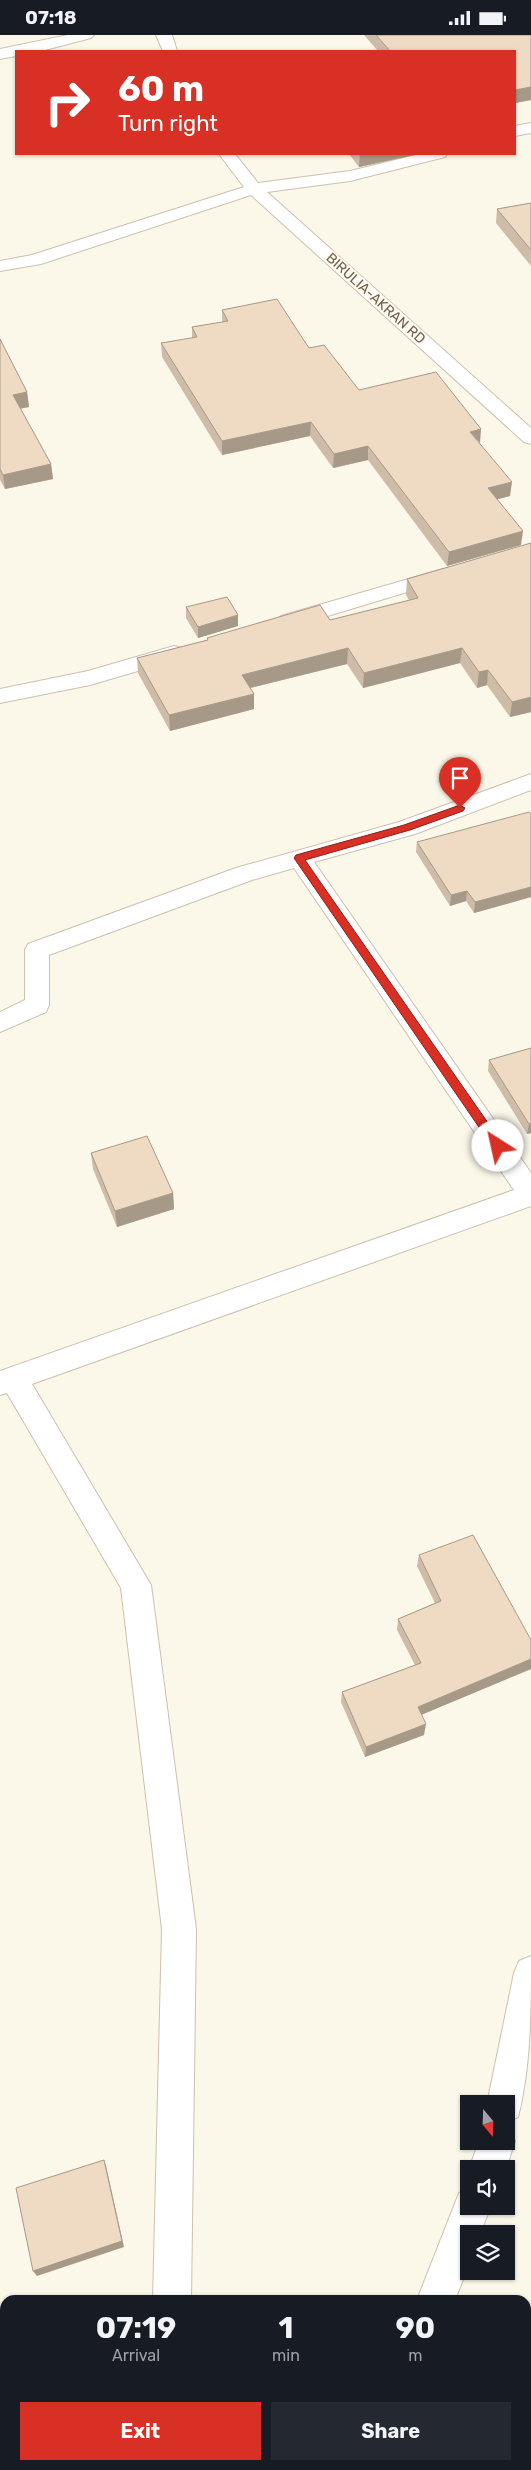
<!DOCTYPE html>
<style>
:root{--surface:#171b24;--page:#242831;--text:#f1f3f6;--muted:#9ea1a6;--accent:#d93025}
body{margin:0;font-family:Rubik,sans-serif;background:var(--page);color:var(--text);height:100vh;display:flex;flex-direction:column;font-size:19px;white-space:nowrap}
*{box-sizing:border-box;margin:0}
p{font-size:16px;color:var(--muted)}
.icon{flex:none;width:28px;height:28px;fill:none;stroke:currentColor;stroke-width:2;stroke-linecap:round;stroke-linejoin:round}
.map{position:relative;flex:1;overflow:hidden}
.details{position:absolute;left:0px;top:2260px;width:531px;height:175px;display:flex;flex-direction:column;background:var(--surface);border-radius:15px 15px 0 0;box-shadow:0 1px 4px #0004}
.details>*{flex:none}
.banner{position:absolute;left:15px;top:15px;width:501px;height:105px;border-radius:0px;box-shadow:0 1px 4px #0004;background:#d93025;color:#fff;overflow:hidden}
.needle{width:32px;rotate:161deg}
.controls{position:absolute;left:460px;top:2060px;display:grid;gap:10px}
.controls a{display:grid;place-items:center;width:55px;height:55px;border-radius:0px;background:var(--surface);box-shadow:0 1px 4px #0004;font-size:25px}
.pin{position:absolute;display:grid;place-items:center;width:42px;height:42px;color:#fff;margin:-51px -21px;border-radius:50% 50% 50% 0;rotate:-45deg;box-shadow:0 0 5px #0007}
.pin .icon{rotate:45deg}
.me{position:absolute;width:55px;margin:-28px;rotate:325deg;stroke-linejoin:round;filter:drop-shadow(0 0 4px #0008)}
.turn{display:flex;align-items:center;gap:18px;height:105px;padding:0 20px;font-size:22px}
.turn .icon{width:65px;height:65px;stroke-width:2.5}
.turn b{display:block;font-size:35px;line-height:42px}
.eta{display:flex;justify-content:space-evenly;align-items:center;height:85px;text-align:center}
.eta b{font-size:30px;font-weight:700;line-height:35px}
.primary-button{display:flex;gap:10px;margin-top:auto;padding:10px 20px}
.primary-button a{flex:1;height:58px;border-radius:0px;background:var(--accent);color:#fff;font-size:20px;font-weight:700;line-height:58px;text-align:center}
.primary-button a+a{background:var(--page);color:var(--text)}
.status{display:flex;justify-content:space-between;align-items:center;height:35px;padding:0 25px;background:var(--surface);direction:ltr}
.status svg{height:14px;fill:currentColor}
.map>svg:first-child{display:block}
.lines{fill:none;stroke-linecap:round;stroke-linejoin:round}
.minor-casing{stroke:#cdc0b0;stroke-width:2}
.minor{fill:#fff;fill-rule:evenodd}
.wall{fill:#cebba8}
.shaded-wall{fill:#a79988}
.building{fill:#efdac3;stroke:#a79988}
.route{fill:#d93025;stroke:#8d1f18}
.labels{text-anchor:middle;stroke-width:4;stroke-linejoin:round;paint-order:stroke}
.far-street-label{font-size:14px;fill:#74614e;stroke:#fefaf0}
</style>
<div class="status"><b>07:18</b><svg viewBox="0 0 49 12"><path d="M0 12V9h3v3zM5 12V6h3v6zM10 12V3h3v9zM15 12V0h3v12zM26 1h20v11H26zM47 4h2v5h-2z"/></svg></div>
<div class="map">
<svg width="531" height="2435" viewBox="0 0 531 2435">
<rect width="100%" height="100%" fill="#fbf7e9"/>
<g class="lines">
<defs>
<g id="minor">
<polygon points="68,0 94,0 91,3 41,16 16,16 16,21 0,24 0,14"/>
<polygon points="156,0 172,0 177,16 163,16"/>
<polygon points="531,88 531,98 515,101 515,91"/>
<polygon points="219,119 235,119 258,148 350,136 420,119 447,119 445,122 350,146 267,157 531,393 531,409 524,407 251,160 41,229 0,236 0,226 32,220 244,152"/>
<polygon points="443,534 450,536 453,540 450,544 288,593 281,591 277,586 281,581"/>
<polygon points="174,611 182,613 185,618 182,623 90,650 0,668 0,654 88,636"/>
<polygon points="531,739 531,755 415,799 314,827 531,1138 531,1171 32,1349 151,1550 196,1894 191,2265 153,2265 162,1894 121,1553 7,1358 0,1360 0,1336 514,1155 294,833 252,845 49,920 49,970 46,977 0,997 0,977 25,965 25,915 28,909 236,833 399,787"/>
<path d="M 531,1921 C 531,1973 531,2032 518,2082 L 506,2087 L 506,2069 L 487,2069 L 514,1938 L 519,1926 Z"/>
<polygon points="506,2092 510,2093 515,2106 506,2134 469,2134 479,2106 506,2106"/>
<polygon points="469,2154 469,2171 491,2171 480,2199 469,2199 469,2229 455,2265 417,2265 459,2158"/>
<rect x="153" y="2430" width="40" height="5"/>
<polygon points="359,2430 399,2430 397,2435 357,2435"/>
</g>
</defs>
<use href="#minor" class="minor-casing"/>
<use href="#minor" class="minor"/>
</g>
<g class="wall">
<polygon points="364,0 531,0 531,65 515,68 515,16 378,16"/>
<polygon points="349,119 419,119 359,132"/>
<polygon points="531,168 531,231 496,188 497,174"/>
<polygon points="222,275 309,313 359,355 480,408 510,461 497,464 521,510 447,531 368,425 333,433 310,401 222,420 162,322 161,308 192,303 192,292 222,287"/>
<polygon points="0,304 27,357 29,372 20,373 51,429 53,444 5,454 0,445"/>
<polygon points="407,544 531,677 510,682 487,650 477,653 460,628 363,653 347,629 250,653 254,659 254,674 170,696 138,638 137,623 207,605 207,603 330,585 409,565 406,560"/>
<polygon points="186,572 238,580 238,591 198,603 186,583"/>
<polygon points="531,779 531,862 474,878 466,866 450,871 416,817 417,807"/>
<polygon points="531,1013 531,1098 527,1099 488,1036 489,1025"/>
<polygon points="91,1118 173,1158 174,1174 117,1192 93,1134"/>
<polygon points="419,1520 531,1605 531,1634 421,1680 424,1700 365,1722 341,1667 342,1657 415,1630 397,1595 398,1584 435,1568 417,1531"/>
</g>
<g class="shaded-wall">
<polygon points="531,52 531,65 515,68 515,55"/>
<polygon points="360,119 419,119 359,132"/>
<polygon points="27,357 29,372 14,375 13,360"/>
<polygon points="311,387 310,401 222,420 222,406"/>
<polygon points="481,394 480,408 470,397"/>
<polygon points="368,411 368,425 333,433 334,419"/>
<polygon points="51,429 53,444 5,454 3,440"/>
<polygon points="512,447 510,461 487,467 488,453"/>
<polygon points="523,496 521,510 447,531 449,517"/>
<polygon points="238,580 238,591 198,603 198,592"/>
<polygon points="348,613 347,629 242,655 242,640"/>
<polygon points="462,613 460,628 363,653 364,638"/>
<polygon points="488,635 487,650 477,653 479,637"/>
<polygon points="254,659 254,674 170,696 169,680"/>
<polygon points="531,662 531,677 510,682 512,667"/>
<polygon points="531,852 531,862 474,878 475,867"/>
<polygon points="467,856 466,866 450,871 451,860"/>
<polygon points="529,1089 531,1089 531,1098 527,1099"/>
<polygon points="173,1158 174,1174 117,1192 115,1176"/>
<polygon points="531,1624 531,1634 416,1682 418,1672"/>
<polygon points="426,1689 424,1700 365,1722 366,1712"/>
<polygon points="104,2125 106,2131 124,2212 37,2241 33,2236"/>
</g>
<g class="building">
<polygon points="376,0 531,0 531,52 515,55 515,16 390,16"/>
<polygon points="531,168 531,215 497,174"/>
<polygon points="277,264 309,313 324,310 359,355 436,337 481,394 470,397 512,447 488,453 523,496 449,517 368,411 334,419 311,387 222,406 161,308 197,302 192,292 228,286 222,275"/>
<polygon points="0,304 27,357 13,360 51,429 3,440 0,434"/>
<polygon points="531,508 531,662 512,667 488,635 479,637 462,613 364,638 348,613 242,640 254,659 169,680 137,623 208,605 207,603 320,570 330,585 418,563 407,544"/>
<polygon points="227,562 238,580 198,592 186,572"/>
<polygon points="529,777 531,779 531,852 475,867 467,856 451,860 417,807"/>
<polygon points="531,1013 531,1089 529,1089 489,1025"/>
<polygon points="147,1101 173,1158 115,1176 91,1118"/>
<polygon points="473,1500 531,1605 531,1624 418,1672 426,1689 366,1712 342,1657 421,1628 398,1584 441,1566 419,1520"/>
<polygon points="104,2125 122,2206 33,2236 16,2153"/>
</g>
<polygon class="route" points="460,770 465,773 463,776 410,795 305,825 502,1108 503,1111 498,1116 494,1114 294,823 296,820 404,790"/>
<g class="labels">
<g class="far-street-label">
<text transform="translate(376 263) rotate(42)" y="5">BIRULIA-AKRAN RD</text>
</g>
</g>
</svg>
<div class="controls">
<a><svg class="needle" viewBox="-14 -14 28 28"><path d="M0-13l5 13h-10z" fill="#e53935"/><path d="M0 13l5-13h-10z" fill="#9ea1a6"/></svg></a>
<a><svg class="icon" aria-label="sound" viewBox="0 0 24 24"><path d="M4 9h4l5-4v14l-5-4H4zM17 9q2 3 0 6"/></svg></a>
<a><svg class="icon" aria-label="layers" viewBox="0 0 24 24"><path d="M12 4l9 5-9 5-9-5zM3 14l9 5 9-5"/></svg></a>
</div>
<div class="pin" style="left:460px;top:773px;background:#d93025"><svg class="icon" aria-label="arrive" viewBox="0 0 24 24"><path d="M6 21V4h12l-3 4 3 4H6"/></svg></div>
<svg class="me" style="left:498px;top:1111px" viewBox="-20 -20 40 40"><circle r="19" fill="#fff"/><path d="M0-13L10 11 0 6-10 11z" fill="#d93025"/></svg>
<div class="banner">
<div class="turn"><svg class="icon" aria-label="right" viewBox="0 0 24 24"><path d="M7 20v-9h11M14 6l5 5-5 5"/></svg><div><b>60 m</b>Turn right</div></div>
</div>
<section class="details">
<div class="eta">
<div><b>07:19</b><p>Arrival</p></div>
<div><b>1</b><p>min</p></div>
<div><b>90</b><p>m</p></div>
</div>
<div class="primary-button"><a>Exit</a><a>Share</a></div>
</section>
</div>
